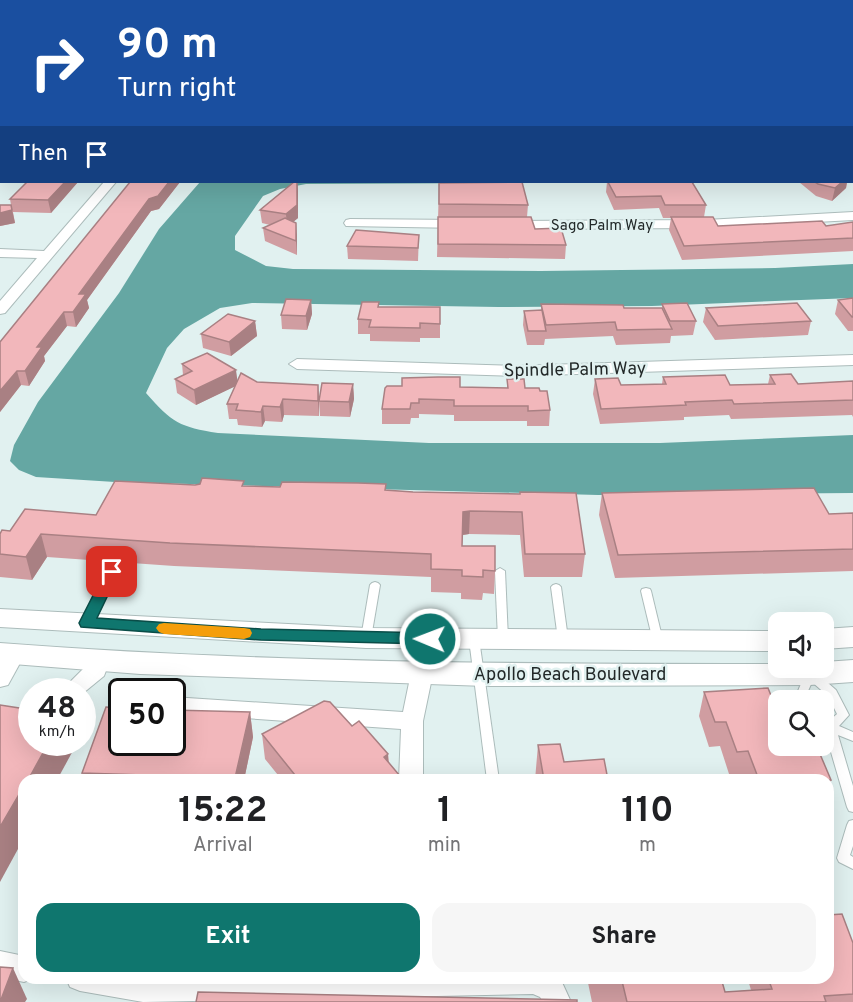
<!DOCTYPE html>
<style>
:root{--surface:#fff;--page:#f6f6f6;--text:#202124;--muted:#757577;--accent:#0f766e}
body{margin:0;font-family:Overpass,sans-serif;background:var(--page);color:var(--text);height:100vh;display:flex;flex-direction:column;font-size:22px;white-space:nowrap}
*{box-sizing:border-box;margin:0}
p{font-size:20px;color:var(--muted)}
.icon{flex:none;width:33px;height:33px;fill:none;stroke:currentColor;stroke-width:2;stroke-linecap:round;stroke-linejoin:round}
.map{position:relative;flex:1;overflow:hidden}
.drawer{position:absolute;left:18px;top:774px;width:816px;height:210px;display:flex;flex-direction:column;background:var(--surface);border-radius:18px;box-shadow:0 6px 24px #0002}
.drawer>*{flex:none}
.guide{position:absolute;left:0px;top:0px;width:854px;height:183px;box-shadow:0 6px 24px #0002;background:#1a4fa0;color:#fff;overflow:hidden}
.fabs{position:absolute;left:768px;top:612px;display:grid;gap:12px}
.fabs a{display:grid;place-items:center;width:66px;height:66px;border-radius:12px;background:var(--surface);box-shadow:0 6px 24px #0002;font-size:30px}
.speed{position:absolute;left:18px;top:678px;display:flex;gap:12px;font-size:30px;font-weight:700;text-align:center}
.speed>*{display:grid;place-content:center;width:78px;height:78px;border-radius:50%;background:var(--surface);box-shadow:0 6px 24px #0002;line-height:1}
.speed small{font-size:15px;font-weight:400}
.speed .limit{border:3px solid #111;border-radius:9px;background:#fff;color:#111}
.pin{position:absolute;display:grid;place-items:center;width:51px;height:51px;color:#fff;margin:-26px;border-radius:12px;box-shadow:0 3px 9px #0006}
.me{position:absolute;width:66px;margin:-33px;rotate:271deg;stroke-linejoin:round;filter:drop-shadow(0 0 4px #0008)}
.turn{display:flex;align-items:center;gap:21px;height:126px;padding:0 18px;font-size:27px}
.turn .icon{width:78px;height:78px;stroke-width:2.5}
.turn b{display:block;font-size:42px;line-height:51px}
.then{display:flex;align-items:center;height:57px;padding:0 18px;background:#0003;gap:12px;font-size:22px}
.eta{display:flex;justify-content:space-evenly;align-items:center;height:102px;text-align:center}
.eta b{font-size:36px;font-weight:700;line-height:42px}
.primary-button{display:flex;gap:12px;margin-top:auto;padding:12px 18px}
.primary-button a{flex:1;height:69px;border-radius:18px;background:var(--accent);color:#fff;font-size:24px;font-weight:700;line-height:69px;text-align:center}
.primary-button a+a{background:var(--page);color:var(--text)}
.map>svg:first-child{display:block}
.green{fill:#88c8c3}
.water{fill:#65a7a3}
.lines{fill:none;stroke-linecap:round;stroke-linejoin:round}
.service-casing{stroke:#acbcbb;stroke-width:2}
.minor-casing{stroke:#acbcbb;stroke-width:2}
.secondary-casing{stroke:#acbcbb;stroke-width:2}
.service{fill:#fff;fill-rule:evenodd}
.minor{fill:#fff;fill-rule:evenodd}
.secondary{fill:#fff;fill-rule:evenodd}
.wall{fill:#d09da1}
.shaded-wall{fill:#a98083}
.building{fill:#f2b7bb;stroke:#a98083;stroke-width:1.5}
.route{fill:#0f766e;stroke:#0a4d48;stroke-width:1.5}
.slow{fill:#f59e0b}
.labels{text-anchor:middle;stroke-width:5;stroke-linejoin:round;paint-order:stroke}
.far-street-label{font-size:15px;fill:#222828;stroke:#e1f1f0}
.street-label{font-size:18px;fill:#222828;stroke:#e1f1f0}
</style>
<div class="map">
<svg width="853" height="1002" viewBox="0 0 853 1002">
<rect width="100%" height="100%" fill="#e1f1f0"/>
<polygon class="green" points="63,0 853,0 853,51 852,2 62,1"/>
<path class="water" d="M 200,182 L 679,182 L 306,184 L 280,189 L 263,196 L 235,236 L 235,250 L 266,266 L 293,269 L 541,271 L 775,268 L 853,264 L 853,298 L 652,306 L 498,307 L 252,303 L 220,308 L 184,329 L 167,348 L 146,393 C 172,423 180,427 218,433 L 429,443 L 660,443 L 853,435 L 853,493 L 598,495 L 115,482 L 36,477 L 19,470 L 10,461 L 14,445 L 38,402 L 119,293 L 159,229 Z"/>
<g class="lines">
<defs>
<g id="service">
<polygon points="500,568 505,571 508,639 507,642 499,642 498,639 495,571"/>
<polygon points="112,569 117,572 91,623 90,626 82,626 81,623 107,572"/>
<polygon points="375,582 378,583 380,585 371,638 370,641 362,641 361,638 370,585 372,583"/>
<polygon points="556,584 559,585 561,587 568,639 567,642 559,642 558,639 551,587 553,585"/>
<polygon points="646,588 650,589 651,591 663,641 662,644 654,644 653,641 641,591 642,589"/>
<polygon points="474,635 478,636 479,639 499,780 487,780 469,639 470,636"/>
<polygon points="801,668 811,668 836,690 849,715 839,726 853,732 853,741 838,735 853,786 853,812 849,811 847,807 824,728 824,718 830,720 837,714 828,696 812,682 808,691 812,700 802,700 798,691 805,674"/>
<polygon points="853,820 853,846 850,855 853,857 853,869 839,862 837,858 847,825 849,821"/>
</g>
<g id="minor">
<rect x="852" y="114" width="1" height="6"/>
<rect x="852" y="161" width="1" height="7"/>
<polygon points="104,182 116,182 5,313 0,314 0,301 37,258 0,257 0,249 44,251"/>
<polygon points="853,212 853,220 706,228 510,229 504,225 510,221 706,220"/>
<polygon points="350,219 461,220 467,224 461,228 346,226 344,223 346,220"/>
<polygon points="853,355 853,365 514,376 297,369 289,364 297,359 514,366"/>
<polygon points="14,646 21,649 25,654 8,685 0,687 0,660 7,649"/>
<polygon points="99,652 107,655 110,660 104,676 82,694 82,692 60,692 86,666 91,655"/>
<polygon points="422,665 430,667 433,673 423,721 423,780 399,780 401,729 172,713 172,697 403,712 411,673 414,667"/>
<polygon points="0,951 24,956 24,978 34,978 24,982 0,977"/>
<polygon points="66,978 560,978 571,1002 543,1002 540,997 533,994 143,1002 80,991 70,987"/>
</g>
<g id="secondary">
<polygon points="0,609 366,628 778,631 778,651 366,648 0,627"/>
<polygon points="853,627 853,647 824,649 824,629"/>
<path d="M 0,643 C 259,663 519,664 778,664 L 778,668 L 824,668 L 824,662 L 853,660 L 853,682 L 810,685 L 486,686 L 140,674 L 0,663 Z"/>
</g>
</defs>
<use href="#service" class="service-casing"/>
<use href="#minor" class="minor-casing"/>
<use href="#secondary" class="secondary-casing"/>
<use href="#service" class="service"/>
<use href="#minor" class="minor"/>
<use href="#secondary" class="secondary"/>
</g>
<g class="wall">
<polygon points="27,182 78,182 51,213 13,212 15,223 0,226 0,205 11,205 10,199"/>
<polygon points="130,182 180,182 159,209 151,211 87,300 89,308 76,327 67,326 44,356 45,361 29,386 21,385 0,412 0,342"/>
<polygon points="297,182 298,218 293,222 297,236 297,255 265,241 263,228 270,225 262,223 260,210"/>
<polygon points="607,182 692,182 706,205 704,217 718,226 826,226 853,222 853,251 682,260 669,230 671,218 663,218 659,208 614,210 606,192"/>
<polygon points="799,182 847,182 846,188 832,201 816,196"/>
<polygon points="439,183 528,205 527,217 535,229 566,245 565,259 437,257"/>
<polygon points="419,235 418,261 348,259 347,246"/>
<polygon points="853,298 853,331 848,331 835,314 838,300"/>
<polygon points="311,300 312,314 307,330 282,329 281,315"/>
<polygon points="379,302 379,307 440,307 440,338 420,338 420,342 370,341 370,334 358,334 358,319"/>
<polygon points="541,304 624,308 662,308 662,304 696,321 693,335 671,336 670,343 616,345 613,336 545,339 544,345 527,345 523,325 524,311 541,310"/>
<polygon points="706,308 811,321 808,335 715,340 703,322"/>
<polygon points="255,321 257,336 231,356 203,348 201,334"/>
<polygon points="182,364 238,381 318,385 319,400 353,384 354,399 350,417 320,416 319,402 319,416 284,415 282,422 265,421 262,427 238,425 237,419 229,419 227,404 235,386 196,405 177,393 175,379 183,375"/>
<polygon points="770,375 798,384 853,381 853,417 852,415 731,419 729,415 684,417 684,420 600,424 593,394 595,379 621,385 662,384 663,377 730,385 768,384"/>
<polygon points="507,379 525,388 540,391 550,410 549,426 527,426 527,421 454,421 454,415 419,414 419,418 411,418 410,424 382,424 382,409 460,387 507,388"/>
<polygon points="195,485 244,486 413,492 520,494 585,554 582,577 524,577 520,535 469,534 463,535 462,546 495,571 494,594 483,593 482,600 461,599 461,593 431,592 431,577 174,566 47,557 32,580 0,577 0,534 10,531 96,515"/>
<polygon points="602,493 829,514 853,513 853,571 615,578 599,515"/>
<polygon points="704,692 778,746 804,748 831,780 828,789 828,780 743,780 741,776 730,777 720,746 709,747 699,716"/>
<polygon points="250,712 253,737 244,780 84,780 82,773"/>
<polygon points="352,726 388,754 389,763 400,780 282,780 265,759 262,734"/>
<polygon points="538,745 564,762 608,780 535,780"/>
<polygon points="853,943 853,1002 592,1002 587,978 721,978 725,992 751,990 748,980 749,978 828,978"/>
</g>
<g class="shaded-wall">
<polygon points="0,127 2,127 2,139 0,140"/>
<polygon points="65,182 78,182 51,213 48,200"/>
<polygon points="169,182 180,182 159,209 151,211 87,300 89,308 76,327 73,312 79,294 149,199"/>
<polygon points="297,182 298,191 298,218 287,227 286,214"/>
<polygon points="842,182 847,182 846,188 832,201 835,188"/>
<polygon points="11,205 15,223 0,226 0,213"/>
<polygon points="296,223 297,236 297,255 296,241"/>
<polygon points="311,300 312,314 307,330 306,316"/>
<polygon points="64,312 67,326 44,356 45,361 29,386 25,371 37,347"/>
<polygon points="255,321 257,336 231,356 229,342"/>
<polygon points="236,370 238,385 196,405 194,390"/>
<polygon points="17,371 21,385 0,412 0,391"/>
<polygon points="353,384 354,399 350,417 349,402"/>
<polygon points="318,385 319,400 319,416 318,401"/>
<polygon points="283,399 284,415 282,422 280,407"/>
<polygon points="263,406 265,421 262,427 261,412"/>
<polygon points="470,511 469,534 462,535 463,512"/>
<polygon points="41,534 47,557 32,580 26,557"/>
<polygon points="250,712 253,737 244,780 235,780"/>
<polygon points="49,742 74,742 75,747 57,780 28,780"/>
<polygon points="388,754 389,779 384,757"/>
<polygon points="400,776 400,780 393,780"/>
<polygon points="24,786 24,838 0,882 0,827"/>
<polygon points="13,968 27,999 25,1002 0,1002"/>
</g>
<g class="building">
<polygon points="0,73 2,73 2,127 0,127 0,99 1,99 1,90 0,90"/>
<polygon points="853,117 853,130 852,130 852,118"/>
<polygon points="27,182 65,182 48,200 10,199"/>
<polygon points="130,182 169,182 158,196 149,199 79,294 86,294 73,312 64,312 37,347 42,347 25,371 17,371 0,391 0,342"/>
<polygon points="294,182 297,182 297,205 286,214 260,210"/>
<polygon points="522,182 528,205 439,204 439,183"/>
<polygon points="608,182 692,182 706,205 665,205 661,196 616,197"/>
<polygon points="815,182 842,182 835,188 818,184"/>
<polygon points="0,205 11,205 12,210 0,213"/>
<polygon points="438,217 531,217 535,229 561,228 566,245 438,244"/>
<polygon points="671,217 713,217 718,226 822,221 826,226 853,222 853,238 684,246"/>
<polygon points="285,218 296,223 296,241 263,228"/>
<polygon points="356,230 419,235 418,248 347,246"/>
<polygon points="853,298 853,317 852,317 838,300"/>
<polygon points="286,299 311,300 306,316 281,315"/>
<polygon points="362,302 379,302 378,307 440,307 440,324 420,323 420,328 369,327 371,320 358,319"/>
<polygon points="687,303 696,321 670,321 662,304"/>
<polygon points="797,303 811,321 718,326 706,308"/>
<polygon points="541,304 623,305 624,308 662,308 672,329 617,330 615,322 546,325"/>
<polygon points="542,310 546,331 528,331 524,311"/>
<polygon points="228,314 255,321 229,342 201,334"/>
<polygon points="207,353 236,370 194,390 175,379 192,371 182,364"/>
<polygon points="241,373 257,382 318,385 318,401 283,399 280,407 263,406 261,412 236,410 238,404 227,404"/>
<polygon points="791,374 798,384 853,381 853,400 734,404 732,400 685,402 686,405 601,409 595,379 618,378 621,385 666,384 663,377 725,375 730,385 775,384 770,375"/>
<polygon points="438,377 460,377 460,387 508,388 507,379 524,379 525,388 539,388 540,391 547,391 550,410 528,411 528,406 454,406 454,400 419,399 419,403 411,403 410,409 382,409 385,388 387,386 402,386 402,378"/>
<polygon points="322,383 353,384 349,402 319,401"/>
<polygon points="202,478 244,481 242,486 280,487 282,482 358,483 386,484 385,490 413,492 520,494 520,492 576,493 585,554 525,554 522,512 470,511 463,512 462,546 495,546 495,571 483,570 483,577 462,576 462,570 431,569 431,554 170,543 41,534 26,557 0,554 0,534 2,530 10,531 25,509 96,515 115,481 195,485 200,484"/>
<polygon points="814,488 829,514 853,513 853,549 618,555 602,493"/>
<polygon points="768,688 778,713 778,746 803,746 804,748 817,747 831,780 759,780 748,751 737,752 726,722 715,722 704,692"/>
<polygon points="324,701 330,702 352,726 359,721 388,754 384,757 400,776 393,780 299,780 262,734"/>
<polygon points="0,705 32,710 32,742 49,742 28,780 24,780 24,786 0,827"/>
<polygon points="106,707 122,708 122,742 172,742 172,710 250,712 235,778 82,773"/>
<polygon points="560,744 564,762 604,759 608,780 544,780 538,745"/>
<polygon points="842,914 853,943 853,994 824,996 826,1002 627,1002 622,981 600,982 599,978 721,978 725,992 772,989 768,978 828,978 828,915"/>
<polygon points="0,967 13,968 0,1002"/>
<polygon points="198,992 577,1000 577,1002 196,1002"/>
</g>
<polygon class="route" points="112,567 119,572 97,618 261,629 430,633 436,635 438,639 436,643 430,644 261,640 81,627 79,623 105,572"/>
<polygon class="slow" points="164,623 244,628 250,629 252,633 250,637 244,639 164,634 159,632 156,628 159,624"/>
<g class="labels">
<g class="far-street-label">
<text x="602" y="230">Sago Palm Way</text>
</g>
<g class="street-label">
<text transform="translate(575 369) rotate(-1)" y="6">Spindle Palm Way</text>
<text x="570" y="680">Apollo Beach Boulevard</text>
</g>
</g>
</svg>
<div class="fabs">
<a><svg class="icon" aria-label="sound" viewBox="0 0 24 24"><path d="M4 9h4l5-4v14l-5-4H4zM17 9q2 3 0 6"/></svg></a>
<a><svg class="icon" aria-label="search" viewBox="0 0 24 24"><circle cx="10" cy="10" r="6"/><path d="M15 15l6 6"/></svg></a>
</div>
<div class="speed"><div>48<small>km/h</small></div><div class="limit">50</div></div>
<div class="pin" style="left:112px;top:572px;background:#d93025"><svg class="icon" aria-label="arrive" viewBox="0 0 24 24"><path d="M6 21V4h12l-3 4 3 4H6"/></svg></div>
<svg class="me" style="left:430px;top:639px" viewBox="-20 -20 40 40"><circle r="17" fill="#0f766e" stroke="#fff" stroke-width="3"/><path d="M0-11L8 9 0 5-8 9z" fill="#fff"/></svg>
<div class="guide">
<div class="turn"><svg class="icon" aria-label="right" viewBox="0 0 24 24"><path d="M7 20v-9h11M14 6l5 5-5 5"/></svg><div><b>90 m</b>Turn right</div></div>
<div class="then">Then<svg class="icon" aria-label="arrive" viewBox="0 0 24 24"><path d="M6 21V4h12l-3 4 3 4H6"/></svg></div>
</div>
<section class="drawer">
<div class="eta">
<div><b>15:22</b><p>Arrival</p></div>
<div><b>1</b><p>min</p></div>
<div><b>110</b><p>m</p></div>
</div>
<div class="primary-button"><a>Exit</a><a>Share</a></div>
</section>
</div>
